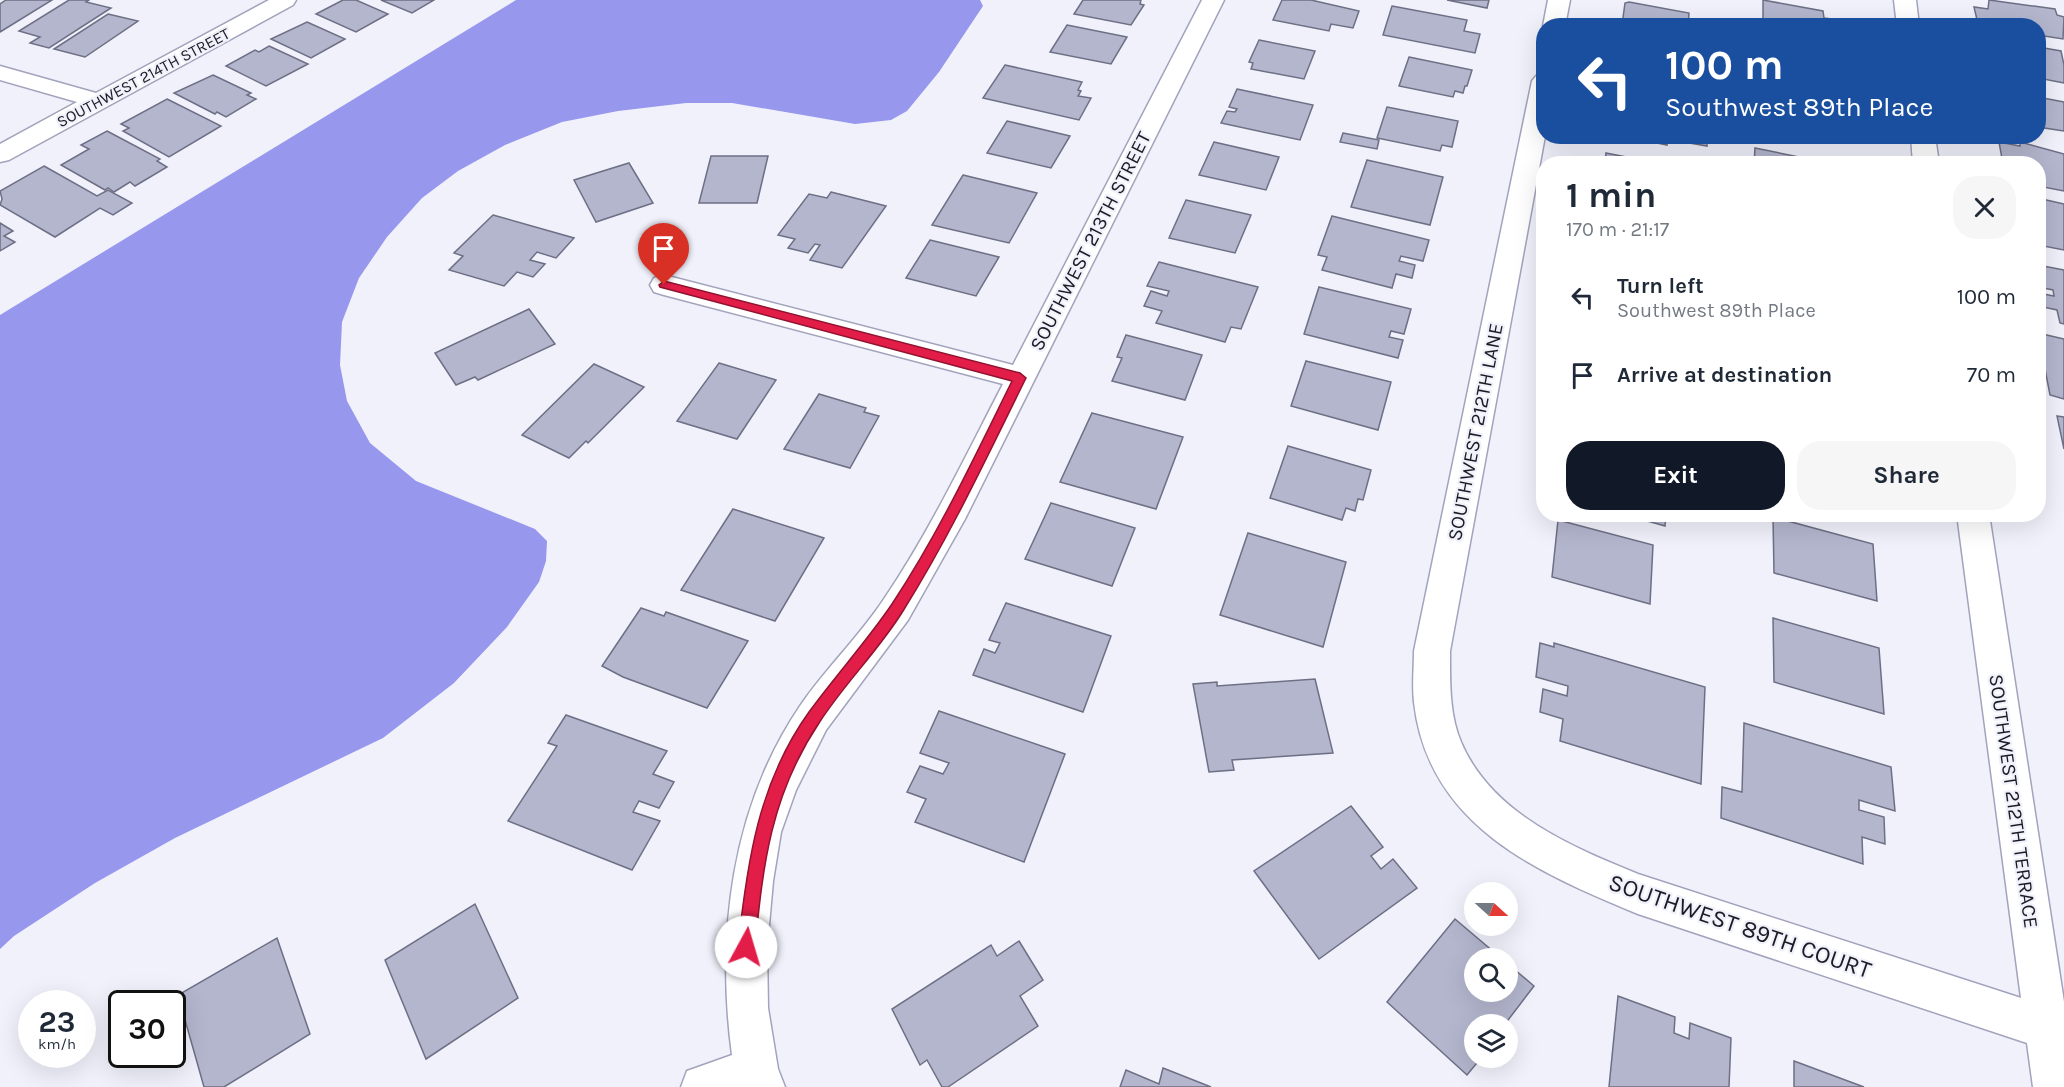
<!DOCTYPE html>
<meta charset="utf-8">
<style>
:root{--surface:#fff;--page:#f6f6f7;--text:#1f2937;--muted:#747a83;--accent:#111827}
body{margin:0;font-family:Karla,sans-serif;background:var(--page);color:var(--text);height:100vh;display:flex;flex-direction:column;font-size:22px;white-space:nowrap}
*{box-sizing:border-box;margin:0}
p{font-size:20px;color:var(--muted)}
.icon{flex:none;width:33px;height:33px;fill:none;stroke:currentColor;stroke-width:2;stroke-linecap:round;stroke-linejoin:round}
.map{position:relative;flex:1;overflow:hidden}
.drawer{position:absolute;left:1536px;top:156px;width:510px;height:366px;display:flex;flex-direction:column;background:var(--surface);border-radius:24px;box-shadow:0 6px 24px #0002}
.drawer>*{flex:none}
.top-card{position:absolute;left:1536px;top:18px;width:510px;height:126px;border-radius:24px;box-shadow:0 6px 24px #0002;background:#1a4fa0;color:#fff;overflow:hidden}
.needle{width:39px;rotate:111deg}
.fabs{position:absolute;left:1464px;top:882px;display:grid;gap:12px}
.fabs a{display:grid;place-items:center;width:54px;height:54px;border-radius:50%;background:var(--surface);box-shadow:0 6px 24px #0002;font-size:30px}
.speed{position:absolute;left:18px;top:990px;display:flex;gap:12px;font-size:30px;font-weight:700;text-align:center}
.speed>*{display:grid;place-content:center;width:78px;height:78px;border-radius:50%;background:var(--surface);box-shadow:0 6px 24px #0002;line-height:1}
.speed small{font-size:15px;font-weight:400}
.speed .limit{border:3px solid #111;border-radius:9px;background:#fff;color:#111}
.pin{position:absolute;display:grid;place-items:center;width:51px;height:51px;color:#fff;margin:-62px -26px;border-radius:50% 50% 50% 0;rotate:-45deg;box-shadow:0 0 6px #0007}
.pin .icon{rotate:45deg}
.me{position:absolute;width:66px;margin:-33px;rotate:6deg;stroke-linejoin:round;filter:drop-shadow(0 0 4px #0008)}
.turn{display:flex;align-items:center;gap:21px;height:126px;padding:0 30px;font-size:27px}
.turn .icon{width:78px;height:78px;stroke-width:2.5}
.turn b{display:block;font-size:42px;line-height:51px}
.round{display:grid;place-items:center;flex:none;width:63px;height:63px;border-radius:24px;background:var(--page)}
.summary{display:flex;align-items:center;justify-content:space-between;height:102px;padding:0 30px}
h1{font-size:36px;font-weight:700;line-height:45px}
.button{display:flex;gap:12px;margin-top:auto;padding:12px 30px}
.button a{flex:1;height:69px;border-radius:24px;background:var(--accent);color:#fff;font-size:24px;font-weight:700;line-height:69px;text-align:center}
.button a+a{background:var(--page);color:var(--text)}
ul{padding:0;list-style:none}
li{display:flex;align-items:center;gap:18px;height:78px;padding:0 30px}
li div{flex:1}
li b{display:block;font-size:22px}
li em{font-style:normal}
.map>svg:first-child{display:block}
.water{fill:#9797ee}
.building{fill:#b4b6ce;stroke:#6d6f85;stroke-width:1.5}
.lines{fill:none;stroke-linecap:round;stroke-linejoin:round}
.minor-casing{stroke:#a2a3bc;stroke-width:3}
.minor{fill:#fff;fill-rule:evenodd}
.route{fill:#e11d48;stroke:#92132f;stroke-width:1.5}
.labels{text-anchor:middle;stroke-width:4.5;stroke-linejoin:round;paint-order:stroke}
.far-street-label{font-size:16px;fill:#1b1b24;stroke:#f0f1fb}
.street-label{font-size:20px;fill:#1b1b24;stroke:#f0f1fb}
.near-street-label{font-size:24px;fill:#1b1b24;stroke:#f0f1fb}
</style>
<div class="map">
<svg width="2064" height="1087" viewBox="0 0 2064 1087">
<rect width="100%" height="100%" fill="#f0f1fb"/>
<polygon class="water" points="516,0 980,0 983,6 939,72 907,111 891,120 855,124 732,103 686,103 618,111 562,122 505,145 458,171 422,198 387,237 359,278 342,322 340,365 347,401 370,443 416,481 535,529 547,541 546,561 539,582 507,627 454,683 383,738 175,838 95,883 14,936 0,949 0,315"/>
<g class="building">
<polygon points="6,0 52,0 0,32 0,4"/>
<polygon points="69,0 89,0 86,2 111,8 49,48 30,43 40,37 19,31"/>
<polygon points="343,0 356,0 388,14 356,32 316,14"/>
<polygon points="381,0 434,0 412,13"/>
<polygon points="1083,0 1141,0 1140,4 1144,5 1131,25 1074,14"/>
<polygon points="1282,0 1311,0 1359,11 1353,28 1331,24 1329,31 1273,20"/>
<polygon points="1447,0 1489,0 1487,8"/>
<polygon points="1763,0 1823,11 1824,18 1831,19 1831,24 1838,26 1763,24"/>
<polygon points="1989,0 2055,9 2057,15 2064,17 2063,39 2038,35 2038,26 1978,24 1974,7 1988,9"/>
<polygon points="1629,2 1689,13 1688,26 1622,25 1625,3"/>
<polygon points="1392,6 1467,20 1464,31 1480,34 1475,53 1383,35"/>
<polygon points="108,14 138,21 85,57 54,49"/>
<polygon points="307,22 345,39 311,58 271,39"/>
<polygon points="1067,25 1127,37 1111,64 1050,52"/>
<polygon points="1259,40 1315,51 1304,79 1251,69 1253,63 1249,62"/>
<polygon points="269,46 308,64 266,86 226,66 255,50 259,52"/>
<polygon points="2044,48 2061,51 2064,65 2064,83 2038,78 2038,50 2045,51"/>
<polygon points="1409,57 1472,70 1467,86 1465,86 1463,93 1455,91 1453,97 1399,86"/>
<polygon points="1005,65 1082,82 1078,90 1081,91 1078,96 1091,98 1079,120 983,98"/>
<polygon points="213,75 251,93 247,95 256,99 226,117 217,112 215,114 174,93"/>
<polygon points="1237,89 1313,105 1300,140 1221,123 1227,111 1235,112 1237,109 1229,107"/>
<polygon points="2038,97 2064,102 2064,131 2038,127"/>
<polygon points="167,99 221,126 169,157 123,131 129,128 121,124"/>
<polygon points="1387,107 1458,121 1452,147 1442,145 1440,151 1377,138"/>
<polygon points="1007,121 1070,136 1051,168 987,153"/>
<polygon points="107,131 160,159 157,161 167,167 135,186 130,182 114,192 108,188 105,190 61,165 89,149 81,145"/>
<polygon points="1343,133 1379,140 1377,149 1340,142"/>
<polygon points="1624,136 1707,136 1707,146 1667,139 1667,145"/>
<polygon points="1214,142 1279,157 1266,190 1199,175"/>
<polygon points="1999,142 2020,146 2020,142 2064,154 2064,191 2038,186 2038,164 2003,164"/>
<polygon points="1755,148 1829,163 1829,164 1754,164"/>
<polygon points="1606,153 1657,163 1658,157 1676,161 1676,164 1605,164"/>
<polygon points="711,156 768,156 757,203 699,203"/>
<polygon points="1367,160 1443,177 1430,225 1351,207"/>
<polygon points="629,163 653,203 596,222 574,180"/>
<polygon points="44,166 97,196 108,190 132,203 113,215 100,208 55,237 0,205 2,199 0,191"/>
<polygon points="963,175 1037,193 1009,243 932,225"/>
<polygon points="831,192 886,206 842,268 810,260 820,245 815,244 808,253 788,248 795,239 778,235 809,194 827,198"/>
<polygon points="2042,199 2064,204 2064,250 2038,245 2038,205 2043,206"/>
<polygon points="1186,200 1251,215 1235,253 1169,238"/>
<polygon points="493,215 574,238 556,258 537,252 530,260 545,264 533,277 517,272 504,286 449,270 463,256 454,253"/>
<polygon points="1332,216 1429,240 1423,261 1401,256 1399,261 1415,265 1412,278 1396,274 1392,288 1322,270 1327,257 1318,255"/>
<polygon points="0,223 13,231 4,236 15,242 0,251"/>
<polygon points="930,240 999,257 976,296 906,278"/>
<polygon points="1159,262 1258,287 1241,329 1231,327 1225,342 1156,323 1162,311 1144,306 1151,291 1167,296 1169,291 1147,286"/>
<polygon points="2038,265 2064,270 2064,324 2060,323 2057,310 2038,306 2038,293 2054,296 2053,290 2038,287"/>
<polygon points="1319,287 1411,309 1404,334 1391,331 1389,337 1403,340 1398,358 1304,334"/>
<polygon points="529,309 555,344 478,380 475,377 456,385 435,353"/>
<polygon points="2038,333 2064,339 2064,399 2050,395"/>
<polygon points="1126,335 1202,355 1185,400 1112,381 1122,358 1117,357"/>
<polygon points="1306,361 1391,382 1378,430 1291,406"/>
<polygon points="719,363 776,380 737,439 677,421"/>
<polygon points="594,364 644,387 588,443 586,441 569,458 522,435"/>
<polygon points="819,394 866,408 864,412 879,416 850,468 784,449"/>
<polygon points="1092,413 1183,437 1156,509 1060,482"/>
<polygon points="2057,416 2064,417 2064,449"/>
<polygon points="1288,446 1371,470 1363,500 1358,499 1355,511 1346,508 1342,520 1270,498"/>
<polygon points="1051,503 1135,528 1112,586 1025,559"/>
<polygon points="733,509 824,538 775,621 681,590"/>
<polygon points="1623,514 1666,514 1665,526"/>
<polygon points="1773,517 1873,544 1877,601 1774,573"/>
<polygon points="1558,520 1653,545 1650,604 1552,577"/>
<polygon points="1248,533 1346,562 1323,647 1220,615"/>
<polygon points="1006,603 1111,636 1083,712 973,675 984,649 995,653 1000,643 989,640"/>
<polygon points="641,608 664,616 666,612 748,641 707,708 623,677 602,666"/>
<polygon points="1773,618 1879,648 1884,714 1774,682"/>
<polygon points="1540,643 1554,647 1554,643 1705,687 1701,784 1560,741 1563,719 1540,712 1543,689 1567,696 1568,686 1536,677"/>
<polygon points="1315,679 1333,753 1232,760 1234,770 1209,772 1193,684 1217,682 1217,686"/>
<polygon points="939,711 1065,754 1024,862 915,822 926,799 907,792 920,766 943,774 949,763 920,753"/>
<polygon points="566,715 667,751 653,774 674,782 659,808 639,801 633,812 660,821 632,870 508,821 557,746 548,743"/>
<polygon points="1744,723 1891,767 1895,811 1859,800 1859,810 1884,817 1885,844 1862,837 1863,864 1721,818 1722,787 1742,792"/>
<polygon points="1351,806 1383,847 1371,856 1381,869 1393,859 1417,888 1319,959 1254,871"/>
<polygon points="475,904 518,998 426,1059 385,960"/>
<polygon points="1455,919 1501,958 1474,958 1474,992 1508,992 1508,964 1534,986 1505,1024 1474,1024 1474,1058 1481,1058 1467,1075 1387,1002"/>
<polygon points="277,938 310,1034 224,1087 204,1087 178,995"/>
<polygon points="1019,941 1043,980 1020,996 1038,1026 948,1087 942,1087 927,1060 920,1065 892,1009 991,945 997,956"/>
<polygon points="1618,996 1675,1017 1674,1033 1689,1039 1690,1023 1731,1038 1729,1087 1609,1087"/>
<polygon points="1794,1061 1864,1087 1794,1087"/>
<polygon points="1163,1068 1211,1087 1120,1087 1126,1070 1159,1084"/>
</g>
<g class="lines">
<defs>
<g id="minor">
<polygon points="269,0 296,0 293,5 9,160 0,162 0,144 77,102 0,80 0,66 96,93"/>
<path d="M 1202,0 L 1224,0 L 965,519 L 908,620 L 826,730 L 796,790 L 781,832 L 773,881 L 767,947 L 768,1008 L 778,1069 L 785,1087 L 681,1087 L 687,1071 L 732,1055 C 716,936 731,808 800,706 C 825,669 859,637 884,599 C 930,531 965,457 1003,384 L 664,295 L 654,292 L 650,285 L 654,278 L 664,275 L 1013,365 Z"/>
<polygon points="1548,0 1570,0 1565,26 1543,26"/>
<polygon points="1894,0 1916,0 1919,26 1897,26"/>
<path d="M 1544,74 L 1544,136 L 1545,136 L 1450,651 C 1450,681 1449,714 1461,742 C 1491,813 1571,847 1638,874 L 2021,998 L 1957,514 L 1989,514 L 2064,1002 L 2064,1087 L 2033,1087 L 2027,1043 L 1638,914 C 1537,872 1428,826 1414,702 C 1412,685 1414,668 1414,651 L 1532,81 L 1536,76 Z"/>
<polygon points="1911,136 1935,136 1939,164 1913,164"/>
</g>
</defs>
<use href="#minor" class="minor-casing"/>
<use href="#minor" class="minor"/>
</g>
<path class="route" d="M 664,281 L 1020,373 L 1026,378 C 987,457 950,536 903,611 C 879,650 844,684 819,723 C 771,795 763,864 755,947 L 752,953 L 746,956 L 740,953 L 738,947 C 747,863 758,783 809,712 C 836,675 867,641 892,604 C 939,533 975,456 1012,381 L 660,287 L 659,285 Z"/>
<g class="labels">
<g class="far-street-label">
<text transform="translate(143 77) rotate(-28)" y="6">SOUTHWEST 214TH STREET</text>
</g>
<g class="street-label">
<text transform="translate(1090 241) rotate(-63)" y="7">SOUTHWEST 213TH STREET</text>
<text transform="translate(1475 432) rotate(-79)" y="7">SOUTHWEST 212TH LANE</text>
<text transform="translate(2014 801) rotate(82)" y="7">SOUTHWEST 212TH TERRACE</text>
</g>
<g class="near-street-label">
<text transform="translate(1740 926) rotate(19)" y="8">SOUTHWEST 89TH COURT</text>
</g>
</g>
</svg>
<div class="fabs">
<a><svg class="needle" viewBox="-14 -14 28 28"><path d="M0-13l5 13h-10z" fill="#e53935"/><path d="M0 13l5-13h-10z" fill="#747a83"/></svg></a>
<a><svg class="icon" aria-label="search" viewBox="0 0 24 24"><circle cx="10" cy="10" r="6"/><path d="M15 15l6 6"/></svg></a>
<a><svg class="icon" aria-label="layers" viewBox="0 0 24 24"><path d="M12 4l9 5-9 5-9-5zM3 14l9 5 9-5"/></svg></a>
</div>
<div class="speed"><div>23<small>km/h</small></div><div class="limit">30</div></div>
<div class="pin" style="left:664px;top:285px;background:#d93025"><svg class="icon" aria-label="arrive" viewBox="0 0 24 24"><path d="M6 21V4h12l-3 4 3 4H6"/></svg></div>
<svg class="me" style="left:746px;top:947px" viewBox="-20 -20 40 40"><circle r="19" fill="#fff"/><path d="M0-13L10 11 0 6-10 11z" fill="#e11d48"/></svg>
<div class="top-card">
<div class="turn"><svg class="icon" aria-label="left" viewBox="0 0 24 24"><path d="M17 20v-9H6M10 6l-5 5 5 5"/></svg><div><b>100 m</b>Southwest 89th Place</div></div>
</div>
<section class="drawer">
<div class="summary"><div><h1>1 min</h1><p>170 m · 21:17</p></div><a class="round"><svg class="icon" aria-label="close" viewBox="0 0 24 24"><path d="M6 6l12 12M18 6L6 18"/></svg></a></div>
<ul>
<li><svg class="icon" aria-label="left" viewBox="0 0 24 24"><path d="M17 20v-9H6M10 6l-5 5 5 5"/></svg><div><b>Turn left</b><p>Southwest 89th Place</p></div><em>100 m</em></li>
<li><svg class="icon" aria-label="arrive" viewBox="0 0 24 24"><path d="M6 21V4h12l-3 4 3 4H6"/></svg><div><b>Arrive at destination</b></div><em>70 m</em></li>
</ul>
<div class="button"><a>Exit</a><a>Share</a></div>
</section>
</div>
